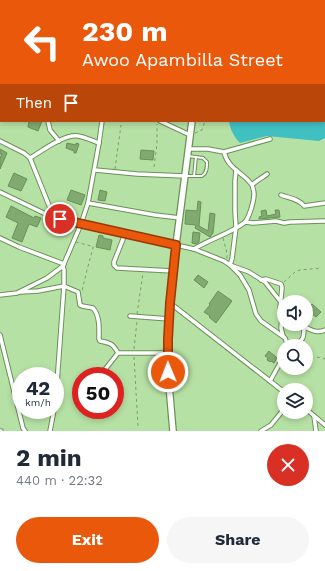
<!DOCTYPE html>
<meta charset="utf-8">
<style>
:root{--surface:#fff;--page:#f6f6f7;--text:#1f2937;--muted:#747a83;--accent:#ea580c}
body{margin:0;font-family:"Work Sans",sans-serif;background:var(--page);color:var(--text);height:100vh;display:flex;flex-direction:column;font-size:15px;white-space:nowrap}
*{box-sizing:border-box;margin:0}
p{font-size:13px;color:var(--muted)}
.icon{flex:none;width:22px;height:22px;fill:none;stroke:currentColor;stroke-width:2;stroke-linecap:round;stroke-linejoin:round}
.map{position:relative;height:431px;overflow:hidden}
.side{display:flex;flex-direction:column;background:var(--surface);flex:1}
.side>*{flex:none}
.hud{position:absolute;left:0px;top:0px;width:325px;height:122px;box-shadow:0 2px 6px #0003;background:#ea580c;color:#fff;overflow:hidden}
.buttons{position:absolute;left:277px;top:295px;display:grid;gap:8px}
.buttons a{display:grid;place-items:center;width:36px;height:36px;border-radius:50%;background:var(--surface);box-shadow:0 2px 6px #0003;font-size:20px}
.speed{position:absolute;left:12px;top:367px;display:flex;gap:8px;font-size:20px;font-weight:700;text-align:center}
.speed>*{display:grid;place-content:center;width:52px;height:52px;border-radius:50%;background:var(--surface);box-shadow:0 2px 6px #0003;line-height:1}
.speed small{font-size:10px;font-weight:400}
.speed .limit{border:6px solid #d22;background:#fff;color:#111}
.pin{position:absolute;display:grid;place-items:center;width:34px;height:34px;color:#fff;margin:-17px;border:2px solid #fff;border-radius:50%;box-shadow:0 1px 4px #0007}
.me{position:absolute;width:44px;margin:-22px;rotate:359deg;stroke-linejoin:round;filter:drop-shadow(0 0 3px #0008)}
.turn{display:flex;align-items:center;gap:14px;height:84px;padding:0 16px;font-size:18px}
.turn .icon{width:52px;height:52px;stroke-width:2.5}
.turn b{display:block;font-size:28px;line-height:34px}
.then{display:flex;align-items:center;height:38px;padding:0 16px;background:#0003;gap:8px;font-size:15px}
.round{display:grid;place-items:center;flex:none;width:42px;height:42px;border-radius:21px;background:var(--page)}
.head{display:flex;align-items:center;justify-content:space-between;height:68px;padding:0 16px}
h1{font-size:24px;font-weight:700;line-height:30px}
.action{display:flex;gap:8px;margin-top:auto;padding:8px 16px}
.action a{flex:1;height:46px;border-radius:24px;background:var(--accent);color:#fff;font-size:16px;font-weight:700;line-height:46px;text-align:center}
.action a+a{background:var(--page);color:var(--text)}
.map>svg:first-child{display:block}
.water{fill:#41c0c2}
.lines{fill:none;stroke-linecap:round;stroke-linejoin:round}
.stream{stroke:#41c0c2;stroke-width:1}
.building{fill:#81aa70;stroke:#689057}
.lane-casing{stroke:#699158;stroke-width:4}
.street-casing{stroke:#699158;stroke-width:5.5}
.secondary-casing{stroke:#699158;stroke-width:8}
.path{stroke:#7c9d6e;stroke-width:1;stroke-dasharray:3 3;stroke-linecap:butt}
.lane{stroke:#fff;stroke-width:2}
.street{stroke:#fff;stroke-width:3.5}
.secondary{stroke:#fff;stroke-width:5.5}
.route-casing{stroke:#983908;stroke-width:10}
.route{stroke:#ea580c;stroke-width:7}
</style>
<div class="map">
<svg width="325" height="431" viewBox="0 0 325 431">
<rect width="100%" height="100%" fill="#b6e1a4"/>
<path class="water" d="M 260,0 L 325,0 L 325,138 L 319,141 L 267,136 L 240,143 C 234,137 230,129 229,121 L 324,121 L 324,1 L 260,1 Z"/>
<g class="lines">
<polyline class="stream" points="219,1 219,0"/>
</g>
<g class="building">
<polygon points="29,121 42,121 38,131 28,127"/>
<polygon points="67,143 76,145 76,143 79,144 76,153 74,153 74,151 66,148"/>
<polygon points="0,149 7,153 0,169 0,158 2,154 0,154"/>
<polygon points="141,150 154,151 153,160 140,159"/>
<polygon points="14,173 27,179 21,191 8,186"/>
<polygon points="71,190 85,195 81,205 67,200"/>
<polygon points="100,190 107,192 105,201 98,200"/>
<polygon points="198,201 201,202 199,226 208,231 210,213 215,214 213,233 210,237 195,228 196,225 185,224 186,210 197,211"/>
<polygon points="11,206 34,218 35,216 41,218 37,227 29,224 22,242 12,238 18,223 6,217"/>
<polygon points="266,210 267,216 276,214 275,210 279,210 280,217 259,219 259,217 262,216 261,211"/>
<polygon points="193,232 200,233 199,242 196,244 192,243"/>
<polygon points="99,235 103,236 103,238 112,240 110,250 96,247"/>
<polygon points="198,275 208,282 204,288 194,280"/>
<polygon points="218,291 232,301 216,323 209,317 210,316 204,312 210,305 209,304"/>
<polygon points="312,304 321,312 316,317 307,310"/>
<polygon points="269,351 277,358 274,363 271,361 270,362 267,360 268,358 265,356"/>
</g>
<g class="lines">
<defs>
<g id="lane">
<path d="M 186,176 L 202,176 C 207,173 207,167 207,162 L 203,158 L 188,156"/>
<polyline points="194,176 196,157"/>
</g>
<g id="street">
<polyline points="0,46 1,46"/>
<polyline points="48,121 50,130 59,141"/>
<polyline points="160,121 190,135"/>
<polyline points="0,141 24,153 30,158 54,218"/>
<polyline points="188,149 208,149 224,152 270,139"/>
<path d="M 224,152 C 228,169 243,172 252,185"/>
<path d="M 30,158 C 42,151 64,134 78,136 C 85,137 93,141 99,143"/>
<polyline points="95,170 137,174 185,176"/>
<polyline points="236,170 235,181 235,211 236,227 232,259 230,265 249,272 265,282 284,306"/>
<polyline points="0,192 54,218 194,249 224,261 230,265 240,275 249,290 256,314 261,321 285,338 288,346"/>
<path d="M 281,195 C 289,198 299,199 304,206 L 325,203"/>
<polyline points="88,203 155,215 180,218"/>
<polyline points="245,222 253,223 276,221 284,223 290,222 325,221"/>
<polyline points="125,234 114,262 114,265 117,268 173,271"/>
<polyline points="0,238 19,247 64,264"/>
<path d="M 194,249 C 210,239 229,234 244,223 C 249,219 254,201 254,194 C 254,191 253,188 252,185 C 257,180 262,178 267,174"/>
<polyline points="261,280 266,279 281,284 282,287 280,309 282,317 281,328 283,336"/>
<path d="M 20,292 L 38,291 L 64,286 L 78,292 L 80,305 L 82,306 L 93,308 C 100,316 99,328 99,339 L 100,341 C 111,343 113,344 118,353"/>
<polyline points="0,295 17,293 47,278 63,266 81,224 88,203 99,143 102,121"/>
<polyline points="170,303 284,392"/>
<polyline points="130,316 169,319"/>
<path d="M 301,324 C 308,329 316,334 325,330"/>
<polyline points="0,335 23,428 25,431"/>
<path d="M 293,346 C 304,340 304,338 304,326"/>
<polyline points="103,376 103,372 118,353 168,353"/>
<polyline points="270,381 284,356"/>
<polyline points="55,404 56,397 64,286 64,270 63,266"/>
<polyline points="306,409 325,425"/>
<polyline points="314,416 316,431"/>
<polyline points="0,431 1,431"/>
<polyline points="50,431 54,410"/>
<polyline points="261,431 271,425 284,409"/>
</g>
<g id="secondary">
<polyline points="206,1 206,0"/>
<polyline points="173,431 168,373 168,339 170,303 176,245 192,121"/>
</g>
</defs>
<use href="#lane" class="lane-casing"/>
<use href="#street" class="street-casing"/>
<use href="#secondary" class="secondary-casing"/>
<g class="path">
<polyline points="256,1 256,0"/>
<polyline points="195,133 202,130 205,121"/>
<polyline points="154,167 157,144 157,124"/>
<polyline points="115,169 121,125"/>
<polyline points="223,238 227,253 227,259"/>
<polyline points="76,242 91,246 93,246 93,248 87,270 82,291 81,293"/>
<polyline points="284,282 295,272 300,270 321,268"/>
<polyline points="137,314 143,273"/>
<polyline points="134,349 137,321"/>
<polyline points="134,357 138,426"/>
<polyline points="317,357 325,359"/>
</g>
<use href="#lane" class="lane"/>
<use href="#street" class="street"/>
<use href="#secondary" class="secondary"/>
</g>
<g class="lines">
<defs>
<polyline id="route" points="60,219 176,245 170,303 168,339 168,372"/>
</defs>
<use href="#route" class="route-casing"/>
<use href="#route" class="route"/>
</g>
</svg>
<div class="buttons">
<a><svg class="icon" aria-label="sound" viewBox="0 0 24 24"><path d="M4 9h4l5-4v14l-5-4H4zM17 9q2 3 0 6"/></svg></a>
<a><svg class="icon" aria-label="search" viewBox="0 0 24 24"><circle cx="10" cy="10" r="6"/><path d="M15 15l6 6"/></svg></a>
<a><svg class="icon" aria-label="layers" viewBox="0 0 24 24"><path d="M12 4l9 5-9 5-9-5zM3 14l9 5 9-5"/></svg></a>
</div>
<div class="speed"><div>42<small>km/h</small></div><div class="limit">50</div></div>
<div class="pin" style="left:60px;top:219px;background:#d93025"><svg class="icon" aria-label="arrive" viewBox="0 0 24 24"><path d="M6 21V4h12l-3 4 3 4H6"/></svg></div>
<svg class="me" style="left:168px;top:372px" viewBox="-20 -20 40 40"><circle r="17" fill="#ea580c" stroke="#fff" stroke-width="3"/><path d="M0-11L8 9 0 5-8 9z" fill="#fff"/></svg>
<div class="hud">
<div class="turn"><svg class="icon" aria-label="left" viewBox="0 0 24 24"><path d="M17 20v-9H6M10 6l-5 5 5 5"/></svg><div><b>230 m</b>Awoo Apambilla Street</div></div>
<div class="then">Then<svg class="icon" aria-label="arrive" viewBox="0 0 24 24"><path d="M6 21V4h12l-3 4 3 4H6"/></svg></div>
</div>
</div>
<section class="side">
<div class="head"><div><h1>2 min</h1><p>440 m · 22:32</p></div><a class="round" style="background:#d93025;color:#fff"><svg class="icon" aria-label="close" viewBox="0 0 24 24"><path d="M6 6l12 12M18 6L6 18"/></svg></a></div>
<div class="action"><a>Exit</a><a>Share</a></div>
</section>
